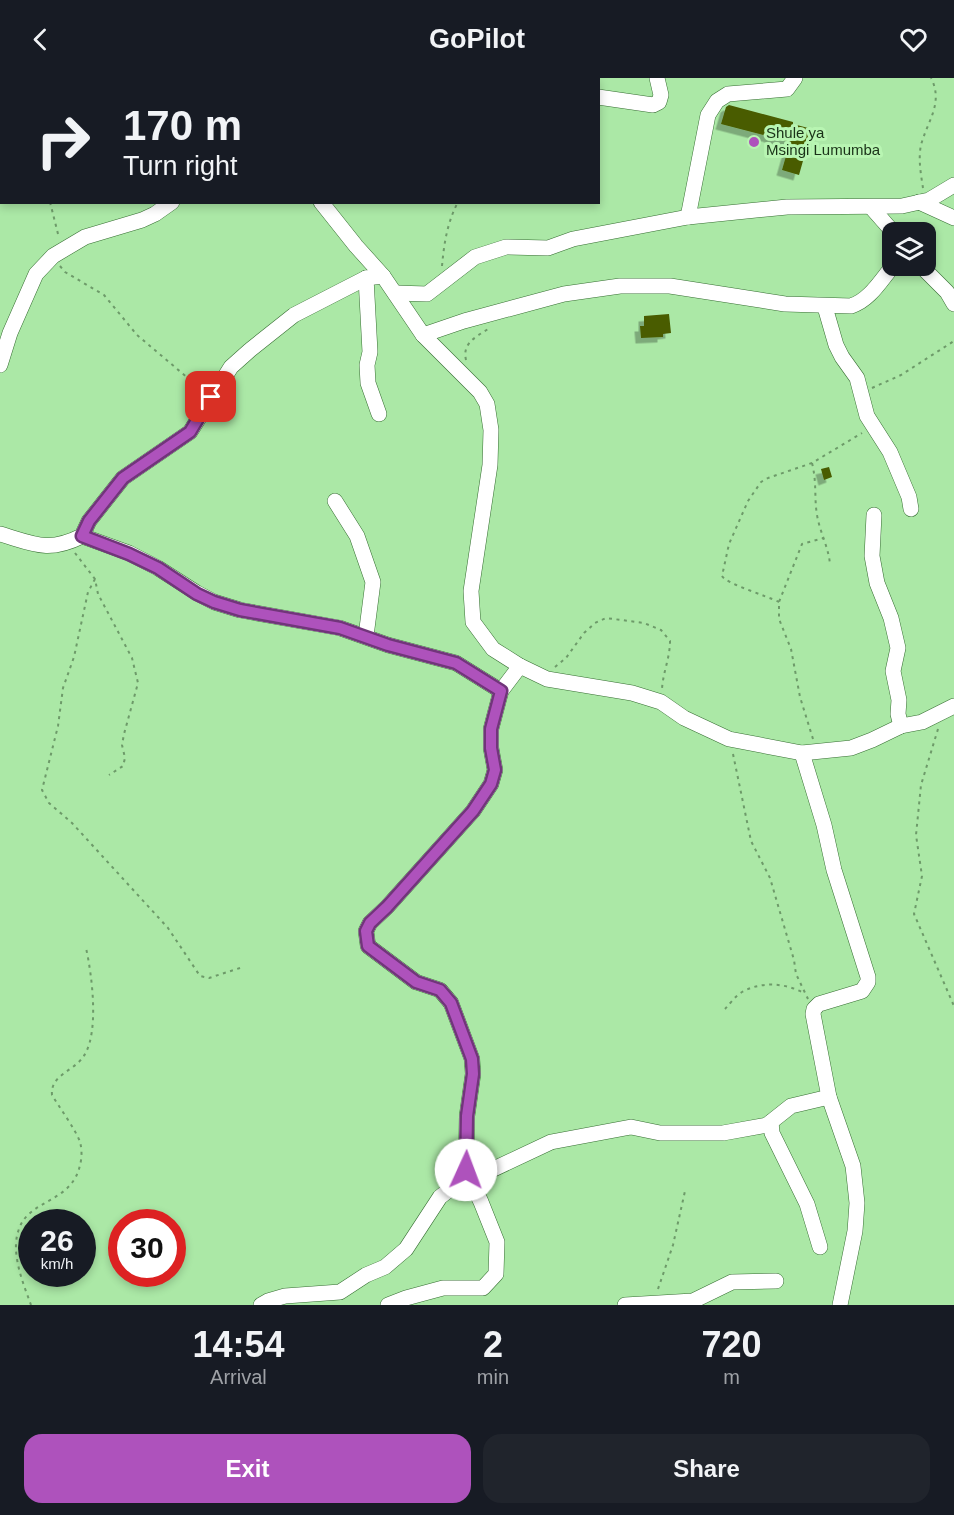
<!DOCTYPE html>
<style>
:root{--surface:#171b24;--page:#20242c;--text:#f1f3f6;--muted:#9ea1a6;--accent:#ae52bc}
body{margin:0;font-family:Arial,sans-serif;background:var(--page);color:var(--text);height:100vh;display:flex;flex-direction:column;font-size:22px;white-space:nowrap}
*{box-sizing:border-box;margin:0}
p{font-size:20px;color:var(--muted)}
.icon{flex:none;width:33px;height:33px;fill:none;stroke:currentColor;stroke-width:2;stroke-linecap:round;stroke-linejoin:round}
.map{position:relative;height:1227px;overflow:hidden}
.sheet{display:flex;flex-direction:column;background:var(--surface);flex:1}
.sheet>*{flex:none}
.top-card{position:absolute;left:0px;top:0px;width:600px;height:126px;box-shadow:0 3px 9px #0003;background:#171b24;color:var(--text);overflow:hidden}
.fabs{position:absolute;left:882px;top:144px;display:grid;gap:12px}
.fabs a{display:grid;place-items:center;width:54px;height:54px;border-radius:12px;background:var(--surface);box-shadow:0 3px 9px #0003;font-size:30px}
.speed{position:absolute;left:18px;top:1131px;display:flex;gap:12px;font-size:30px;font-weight:700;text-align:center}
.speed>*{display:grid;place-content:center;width:78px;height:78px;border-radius:50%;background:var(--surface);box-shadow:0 3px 9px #0003;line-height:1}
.speed small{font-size:15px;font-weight:400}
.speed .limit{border:9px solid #d22;background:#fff;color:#111}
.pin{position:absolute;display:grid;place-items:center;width:51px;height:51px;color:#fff;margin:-26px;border-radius:12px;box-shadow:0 3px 9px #0006}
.me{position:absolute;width:66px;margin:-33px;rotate:2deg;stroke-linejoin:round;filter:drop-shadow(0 0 4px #0008)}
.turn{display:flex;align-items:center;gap:21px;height:126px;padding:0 24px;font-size:27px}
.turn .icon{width:78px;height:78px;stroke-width:2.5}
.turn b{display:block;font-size:42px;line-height:51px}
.eta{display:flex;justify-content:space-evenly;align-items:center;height:102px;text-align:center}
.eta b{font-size:36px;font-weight:700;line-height:42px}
.button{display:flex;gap:12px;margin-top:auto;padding:12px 24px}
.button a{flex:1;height:69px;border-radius:18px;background:var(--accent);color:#fff;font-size:24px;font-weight:700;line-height:69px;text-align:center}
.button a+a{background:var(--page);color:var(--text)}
header{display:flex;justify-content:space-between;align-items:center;height:78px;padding:0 24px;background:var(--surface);font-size:27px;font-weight:700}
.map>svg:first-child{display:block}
.building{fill:#485b00;filter:url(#shadow)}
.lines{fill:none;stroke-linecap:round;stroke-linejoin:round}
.minor-casing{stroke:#366e32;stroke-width:16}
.path{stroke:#6d9a69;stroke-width:2;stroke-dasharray:3 4.5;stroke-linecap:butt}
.minor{stroke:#fff;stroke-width:15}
.route-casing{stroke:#71357a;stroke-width:15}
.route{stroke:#ae52bc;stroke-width:10}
.poi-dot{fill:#ae52bc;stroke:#b8f5b2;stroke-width:2}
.labels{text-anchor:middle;stroke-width:6;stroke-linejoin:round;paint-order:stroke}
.poi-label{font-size:15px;fill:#1a3218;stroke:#b8f5b2;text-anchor:start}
</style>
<header><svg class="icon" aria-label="back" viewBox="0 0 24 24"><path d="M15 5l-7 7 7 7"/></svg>GoPilot<svg class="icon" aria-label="heart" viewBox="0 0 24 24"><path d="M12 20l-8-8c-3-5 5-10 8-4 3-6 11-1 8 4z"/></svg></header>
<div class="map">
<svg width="954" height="1227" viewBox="0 0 954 1227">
<defs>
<filter id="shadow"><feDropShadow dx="-5.5" dy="5.5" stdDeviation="0" flood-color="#0004"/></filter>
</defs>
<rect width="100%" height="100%" fill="#abe8a6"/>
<g class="building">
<polygon points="729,27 793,44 793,46 812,51 799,97 782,92 790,64 721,46 726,29"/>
<polygon points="669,236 671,255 663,256 663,259 641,260 640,248 644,248 644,238"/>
<polygon points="829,389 832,399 824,402 821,391"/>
</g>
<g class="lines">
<defs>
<g id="minor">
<polyline points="236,0 237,2"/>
<polyline points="557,0 559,2"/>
<polyline points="598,19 653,27 659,24 661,17 657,0"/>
<polyline points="321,124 356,168 383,198 423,257 480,314 487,326 491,352 490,387 471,513 473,544 493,571 520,588 547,601 632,615 661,624 684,640 729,661 802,675 851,670 872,662 901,648 922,644 954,628"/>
<polyline points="919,124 954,140"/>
<polyline points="871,129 893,154"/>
<polyline points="688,139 708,37 717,23 728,16 787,11 795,0"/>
<polyline points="921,188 947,214 954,226"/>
<polyline points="366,200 370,274 367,287 368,305 379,336"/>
<polyline points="395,215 427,216 475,179 506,169 548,170 573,161 688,139 787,129 902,128 929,122 954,107"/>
<polyline points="825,229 836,267 842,279 857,300 867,338 890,374 909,419 911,431"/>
<path d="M 423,257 L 464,243 L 564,216 L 620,208 L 670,208 L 785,226 L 851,228 C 870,222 881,202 893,188"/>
<polyline points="0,287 10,255 36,196 53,178 85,159 142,142 155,136 172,124"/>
<polyline points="335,423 357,458 373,504 366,558"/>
<polyline points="874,437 872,478 877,505 891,540 898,570 893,593 899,622 898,636 901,648"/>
<path d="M 0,456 C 34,466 48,475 82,458 L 89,443 L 123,400 L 190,354 L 231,289 L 250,272 L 294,237 L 366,200 L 383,198"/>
<polyline points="82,458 129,475 158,490 197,515 214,524 240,532 340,550 388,567 456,585 501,613"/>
<polyline points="802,675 824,747 834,792 868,899 868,904 862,913 819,926 814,931 813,936 829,1019 853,1088 857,1125 855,1153 840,1227"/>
<polyline points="771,1044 772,1055 807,1126 820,1169"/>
<polyline points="261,1227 268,1223 285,1218 340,1214 366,1197 385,1189 406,1171 440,1119 449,1112 551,1064 631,1049 660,1055 723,1055 767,1047 791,1028 829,1019"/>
<polyline points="388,1227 406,1220 443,1210 483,1210 496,1196 497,1164 481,1124 466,1092 467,1038 473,996 472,981 451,925 440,912 416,904 368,868 366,853 370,845 387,829 473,733 491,706 495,692 491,670 491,651 501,613 520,588"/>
<polyline points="625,1227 693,1223 732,1204 776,1203"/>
</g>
</defs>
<use href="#minor" class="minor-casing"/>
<g class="path">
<polyline points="17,0 17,2"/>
<path d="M 923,110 C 921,97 918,81 921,67 C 927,44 944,25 931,0"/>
<polyline points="50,124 59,160"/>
<polyline points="60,188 65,194 104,217 137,257 202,312"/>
<path d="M 442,188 C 444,166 447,145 458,124"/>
<path d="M 466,282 C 462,265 476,259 488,251"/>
<polyline points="872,310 901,297 954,263"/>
<path d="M 812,385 C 817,405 814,419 817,437 C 820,455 829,470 830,487"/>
<polyline points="75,475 95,501 98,516 132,580 138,605 124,656 122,667 125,680 123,688 109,697"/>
<polyline points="95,501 88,514 74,579 63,610 58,648 42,712 49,725 72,745 168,850 200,898 209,900 243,889"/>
<path d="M 779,524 C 767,518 727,506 722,498 L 729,466 L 748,423 L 761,404 L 768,400 L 812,385 L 862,355"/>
<path d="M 555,589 L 566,580 L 584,555 L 595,545 L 606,540 L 644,545 L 661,552 L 670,563 C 670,580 663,594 662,611"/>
<polyline points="938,651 921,707 916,757 922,798 914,836 954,928"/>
<polyline points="813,661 800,619 791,571 779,541 779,524 802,466 824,460"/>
<polyline points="733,676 751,763 770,800 794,882 796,896 808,921"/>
<path d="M 725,931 C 730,926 735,918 742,914 C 762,903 785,905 804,915"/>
<polyline points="658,1211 673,1167 685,1113"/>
<path d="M 31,1227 C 23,1205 10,1174 19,1151 C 29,1121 72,1125 80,1087 C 82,1080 82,1071 80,1064 C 76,1052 59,1029 52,1017 C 50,996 76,993 85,976 C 99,952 92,897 86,870"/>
</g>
<use href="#minor" class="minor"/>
</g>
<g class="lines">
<defs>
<polyline id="route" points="211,319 190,354 123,400 89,443 82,458 129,476 158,490 197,516 214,524 240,532 340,550 388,567 456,585 501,613 491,651 491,670 495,692 491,706 473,733 387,829 370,845 366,853 368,868 416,904 440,912 451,925 472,981 473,996 467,1038 466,1092"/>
</defs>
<use href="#route" class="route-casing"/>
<use href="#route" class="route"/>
</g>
<circle class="poi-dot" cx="754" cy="64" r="6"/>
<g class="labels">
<g class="poi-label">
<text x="766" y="60">Shule ya<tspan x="766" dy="17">Msingi Lumumba</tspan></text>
</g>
</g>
</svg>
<div class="fabs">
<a><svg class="icon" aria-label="layers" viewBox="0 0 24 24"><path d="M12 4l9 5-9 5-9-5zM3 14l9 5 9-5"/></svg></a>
</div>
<div class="speed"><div>26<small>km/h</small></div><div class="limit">30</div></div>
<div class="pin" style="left:211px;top:319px;background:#d93025"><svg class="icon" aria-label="arrive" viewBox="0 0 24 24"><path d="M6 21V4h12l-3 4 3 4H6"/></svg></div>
<svg class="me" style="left:466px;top:1092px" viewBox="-20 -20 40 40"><circle r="19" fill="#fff"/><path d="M0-13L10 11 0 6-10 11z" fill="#ae52bc"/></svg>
<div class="top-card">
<div class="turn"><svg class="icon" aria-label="right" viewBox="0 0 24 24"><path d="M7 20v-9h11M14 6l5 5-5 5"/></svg><div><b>170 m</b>Turn right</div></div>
</div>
</div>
<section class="sheet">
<div class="eta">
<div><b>14:54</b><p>Arrival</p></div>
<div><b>2</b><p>min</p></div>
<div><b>720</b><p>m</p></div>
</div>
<div class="button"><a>Exit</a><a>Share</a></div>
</section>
